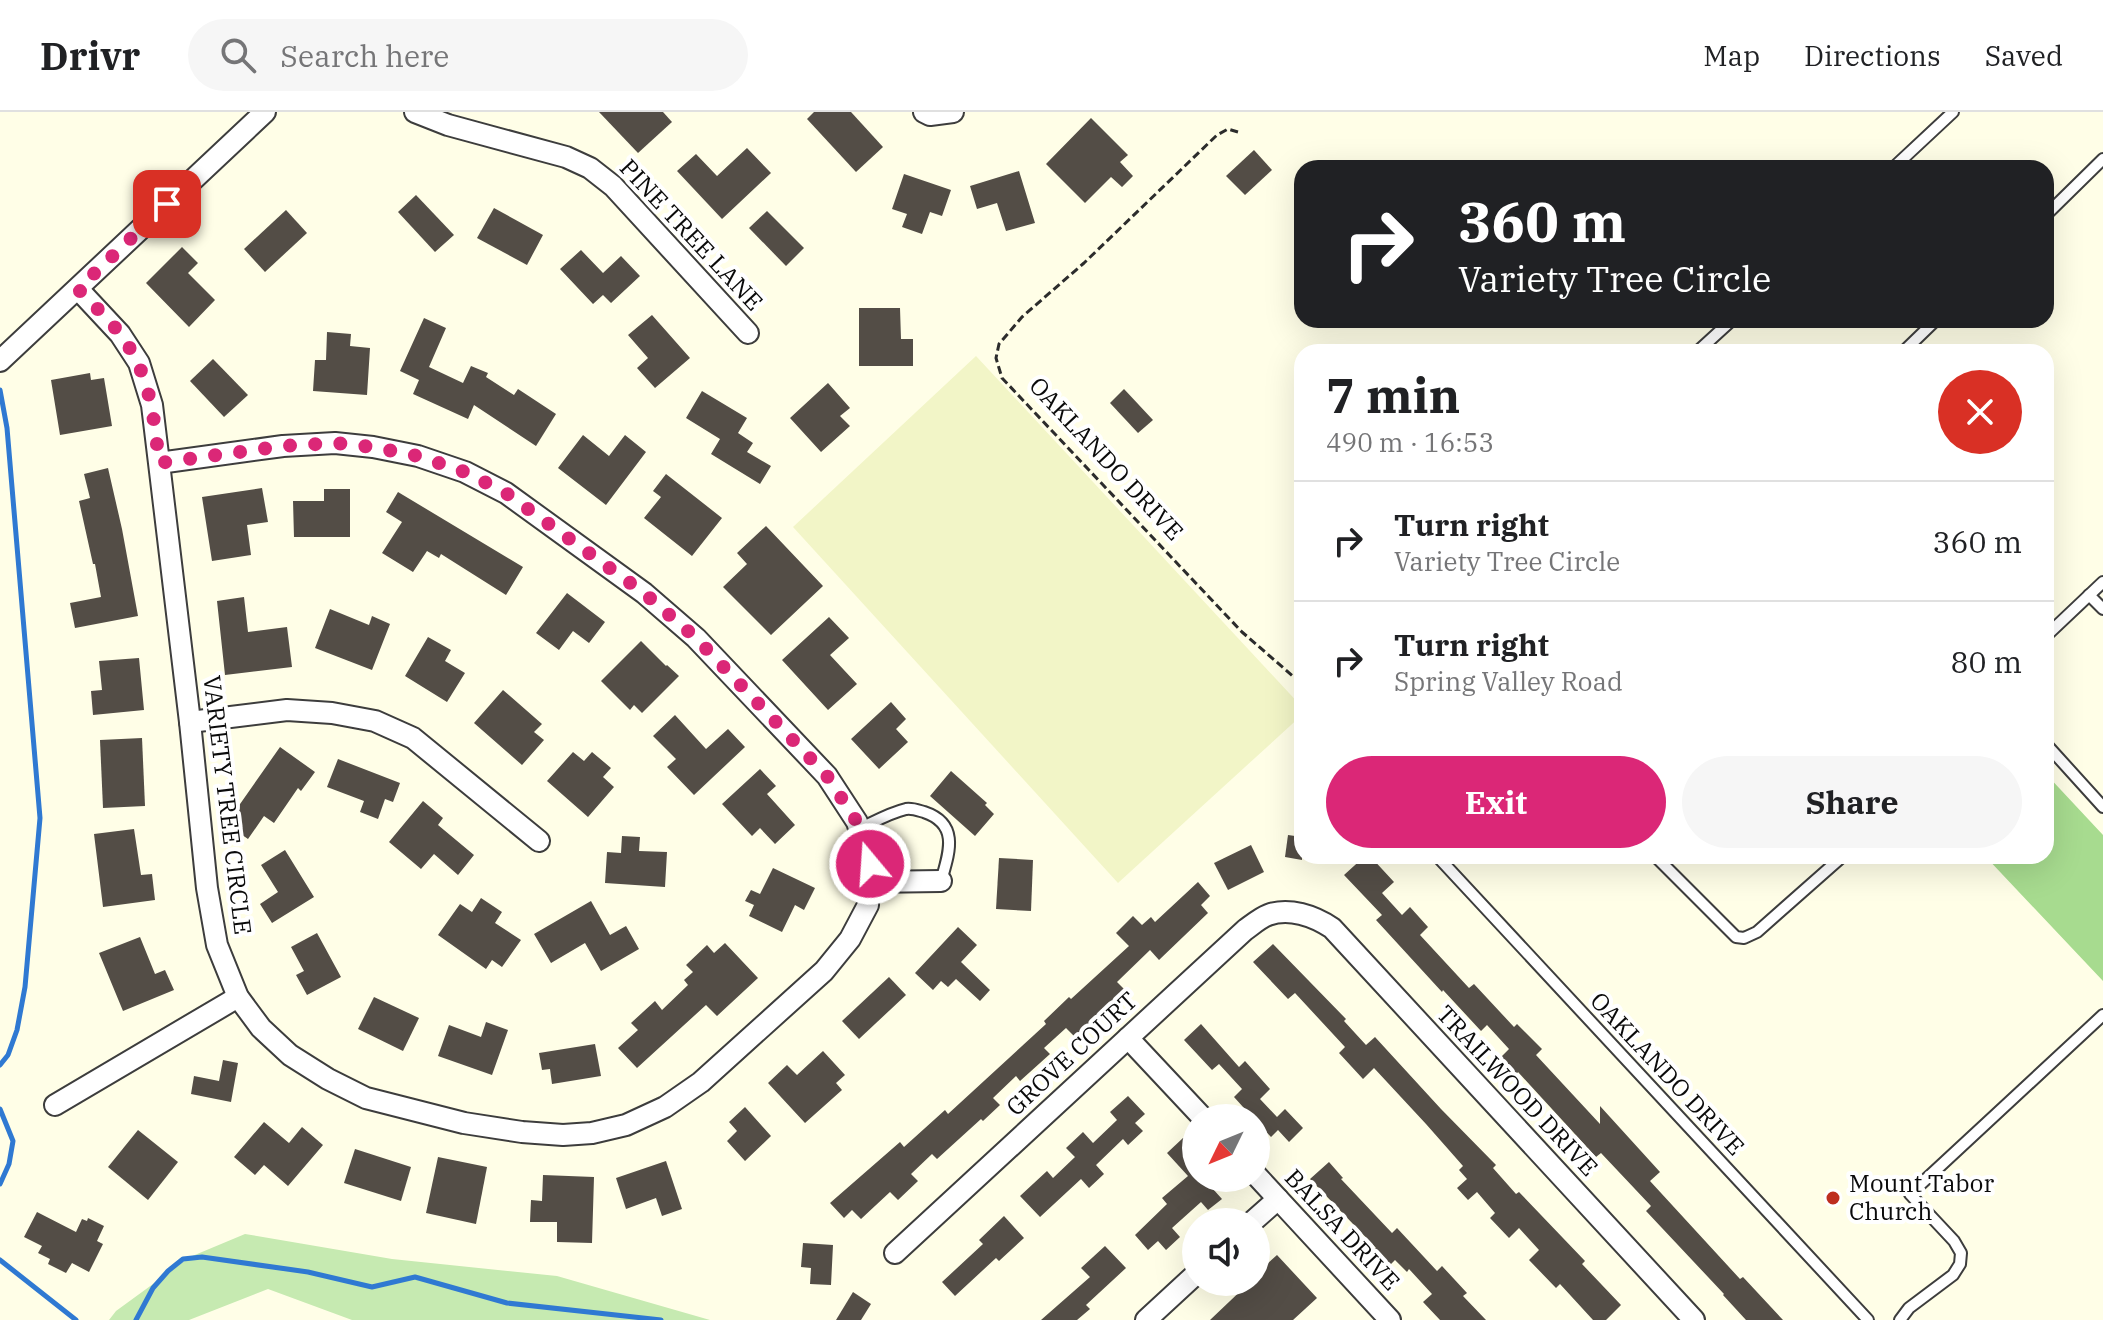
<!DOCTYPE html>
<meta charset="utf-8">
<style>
:root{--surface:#fff;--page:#f6f6f6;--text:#202124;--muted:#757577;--line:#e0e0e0;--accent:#db2777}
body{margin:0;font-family:"IBM Plex Serif",serif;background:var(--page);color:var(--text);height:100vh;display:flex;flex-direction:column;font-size:30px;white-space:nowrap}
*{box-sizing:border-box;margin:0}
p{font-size:26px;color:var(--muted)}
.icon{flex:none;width:44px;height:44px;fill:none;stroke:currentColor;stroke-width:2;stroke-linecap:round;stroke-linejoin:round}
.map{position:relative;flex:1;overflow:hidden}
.drawer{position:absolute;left:1294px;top:232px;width:760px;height:520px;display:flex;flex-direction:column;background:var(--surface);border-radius:24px;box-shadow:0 8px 32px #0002}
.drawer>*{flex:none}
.hud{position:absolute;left:1294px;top:48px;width:760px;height:168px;border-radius:24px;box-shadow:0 8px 32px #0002;background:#202124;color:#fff;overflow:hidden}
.needle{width:52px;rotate:227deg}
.controls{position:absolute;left:1182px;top:992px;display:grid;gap:16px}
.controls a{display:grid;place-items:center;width:88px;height:88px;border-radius:50%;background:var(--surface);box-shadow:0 8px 32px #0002;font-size:40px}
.pin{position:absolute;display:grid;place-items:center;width:68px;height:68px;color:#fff;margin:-34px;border-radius:16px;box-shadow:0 4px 12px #0006}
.me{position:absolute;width:88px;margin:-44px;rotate:342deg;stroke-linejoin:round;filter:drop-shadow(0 0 6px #0008)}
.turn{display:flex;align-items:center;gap:28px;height:168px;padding:0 32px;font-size:36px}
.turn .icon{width:104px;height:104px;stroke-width:2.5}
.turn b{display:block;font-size:56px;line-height:68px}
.round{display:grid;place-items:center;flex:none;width:84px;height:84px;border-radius:42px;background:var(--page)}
.headline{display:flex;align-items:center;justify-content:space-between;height:136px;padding:0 32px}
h1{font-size:48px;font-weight:700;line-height:60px}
.primary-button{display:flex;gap:16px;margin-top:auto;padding:16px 32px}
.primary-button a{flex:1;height:92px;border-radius:48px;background:var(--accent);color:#fff;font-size:32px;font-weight:700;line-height:92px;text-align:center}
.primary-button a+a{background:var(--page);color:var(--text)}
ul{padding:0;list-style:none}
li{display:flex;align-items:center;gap:24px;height:120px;padding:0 32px;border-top:2px solid var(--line)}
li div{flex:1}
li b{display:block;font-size:30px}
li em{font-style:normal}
header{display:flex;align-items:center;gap:48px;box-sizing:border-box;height:112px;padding:0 40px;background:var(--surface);border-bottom:2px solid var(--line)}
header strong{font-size:38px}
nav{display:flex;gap:44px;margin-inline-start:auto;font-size:28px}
.search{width:560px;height:72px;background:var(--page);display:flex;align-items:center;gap:20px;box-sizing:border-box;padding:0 28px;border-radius:44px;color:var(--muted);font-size:30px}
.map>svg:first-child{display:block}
.farmland{fill:#f2f5c7}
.green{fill:#c6eab1}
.forest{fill:#a7db8f}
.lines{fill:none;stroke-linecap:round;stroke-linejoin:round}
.stream{stroke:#2f79d2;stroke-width:5}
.building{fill:#534d46}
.lane-casing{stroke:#3d3d3d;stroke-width:14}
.street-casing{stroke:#3d3d3d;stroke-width:24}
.path{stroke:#2c2c2c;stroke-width:3;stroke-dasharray:8 4;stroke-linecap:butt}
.lane{stroke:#fff;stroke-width:10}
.street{stroke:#fff;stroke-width:20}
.route{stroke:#db2777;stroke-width:14;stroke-dasharray:0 25.2}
.poi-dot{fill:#be2e1f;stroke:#fff;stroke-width:3}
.labels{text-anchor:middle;stroke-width:8;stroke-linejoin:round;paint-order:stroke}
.street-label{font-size:24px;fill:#0a0a0a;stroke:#fff}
.poi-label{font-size:24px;fill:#0a0a0a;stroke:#fff;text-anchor:start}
</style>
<header>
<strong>Drivr</strong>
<div class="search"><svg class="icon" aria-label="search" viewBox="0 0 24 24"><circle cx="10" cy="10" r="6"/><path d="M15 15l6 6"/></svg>Search here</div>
<nav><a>Map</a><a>Directions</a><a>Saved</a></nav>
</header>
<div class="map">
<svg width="2103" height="1208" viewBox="0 0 2103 1208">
<rect width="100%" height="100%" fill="#fffee7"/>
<polygon class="farmland" points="976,244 1302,595 1302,603 1118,771 793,415"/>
<polygon class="green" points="245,1122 392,1147 557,1164 710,1208 352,1208 268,1177 189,1208 109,1208 116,1199 190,1145"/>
<polygon class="forest" points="2046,662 2103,723 2103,869 1985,744 2046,744"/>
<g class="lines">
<g class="stream">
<polyline points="0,278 7,316 40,706 25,875 17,918 8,943 0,953"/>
<polyline points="0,997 13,1029 9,1052 0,1072"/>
<polyline points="0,1148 76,1208"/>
<polyline points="136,1208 153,1176 168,1159 183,1147 202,1145 308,1160 372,1175 415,1165 507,1191 661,1208"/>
</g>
</g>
<g class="building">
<polygon points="599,0 663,0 672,10 638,41"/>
<polygon points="814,0 851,0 883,35 856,60 807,7"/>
<polygon points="1091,6 1128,43 1120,50 1133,64 1122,75 1111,65 1085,91 1046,52"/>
<polygon points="747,36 771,61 722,107 677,59 696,42 717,64"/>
<polygon points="1254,38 1272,58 1245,83 1226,64"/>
<polygon points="1019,59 1035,111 1006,119 997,91 977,97 970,74"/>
<polygon points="904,62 951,78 942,104 930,100 922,122 902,115 907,102 892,97"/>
<polygon points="416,83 454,123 435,140 398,100"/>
<polygon points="494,96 543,123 527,153 477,126"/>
<polygon points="286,98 307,121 265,160 244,137"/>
<polygon points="767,99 804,136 786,154 749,116"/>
<polygon points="182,135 198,151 188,161 215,188 189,215 146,171"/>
<polygon points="581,138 603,161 621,144 640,164 611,191 603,183 593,192 560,157"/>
<polygon points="859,196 900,196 901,227 913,227 913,254 859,254"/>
<polygon points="652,203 690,246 655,276 637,256 648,246 628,223"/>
<polygon points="424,206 446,216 429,255 463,271 471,254 488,261 486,265 514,283 518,277 556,302 536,334 474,293 468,307 413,282 419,268 400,259"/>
<polygon points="327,220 351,222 350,234 370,236 367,283 313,279 315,248 326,248"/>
<polygon points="213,247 248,283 224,305 190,269"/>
<polygon points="90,261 91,268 104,266 112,314 60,323 51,268"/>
<polygon points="828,271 850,296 840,304 850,314 821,340 790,306"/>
<polygon points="1124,277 1153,308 1138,321 1110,291"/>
<polygon points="702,279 747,306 738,321 753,331 747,340 771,354 760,372 711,342 720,327 686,306"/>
<polygon points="583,323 609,344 625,323 646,340 606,393 558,356"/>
<polygon points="108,356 122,417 138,504 75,516 70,491 101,485 95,452 93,452 79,389 90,386 84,362"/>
<polygon points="666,362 722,406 692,444 644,406 661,385 653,379"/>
<polygon points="262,376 268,410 247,413 251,443 212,449 202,385"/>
<polygon points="324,377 350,377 350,425 294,425 293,389 324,389"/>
<polygon points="398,380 523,455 506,483 441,442 439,446 427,439 413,460 382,441 402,410 386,400"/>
<polygon points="766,414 823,474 771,523 723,475 747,452 737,441"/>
<polygon points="567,481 605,510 589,531 573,519 559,538 536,521"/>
<polygon points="244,485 248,520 287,515 292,555 225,563 217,489"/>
<polygon points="330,497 369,513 372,504 390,512 372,558 315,536"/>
<polygon points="829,505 849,526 830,543 857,572 828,598 782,548"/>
<polygon points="428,525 451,538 445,549 465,561 447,590 405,564"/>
<polygon points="641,529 666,554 667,553 679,564 642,601 634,593 630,598 601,569"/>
<polygon points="139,546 144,598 93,603 91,579 102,578 99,549"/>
<polygon points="503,578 542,612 534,620 544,628 522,653 474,611"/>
<polygon points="891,590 906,607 896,617 908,630 879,657 851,627"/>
<polygon points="675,603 706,637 728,617 745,635 694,683 667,655 676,647 653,624"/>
<polygon points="142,626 145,694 103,696 100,628"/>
<polygon points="280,635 315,660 301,679 298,676 274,711 264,704 248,727 226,712"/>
<polygon points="573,640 584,649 592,640 611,656 603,665 614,675 588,705 547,669"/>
<polygon points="338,647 400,671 393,690 385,687 378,707 360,700 364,689 327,675"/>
<polygon points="760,657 776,674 767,682 795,713 775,732 760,716 752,724 722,692"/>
<polygon points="951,659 987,691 985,693 994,702 975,724 930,684"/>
<polygon points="423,689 443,706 438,713 474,743 458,763 434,742 421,757 389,730"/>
<polygon points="134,717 141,763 152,762 155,788 103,795 94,722"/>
<polygon points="1288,723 1302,725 1302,748 1285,745"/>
<polygon points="622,724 640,725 639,739 667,740 665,775 605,771 607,740 621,741"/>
<polygon points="1251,733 1264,760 1228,778 1214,751"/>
<polygon points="285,738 314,785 272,811 260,792 278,780 261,753"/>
<polygon points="1365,744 1370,744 1394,770 1382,781 1402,803 1410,795 1428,815 1420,823 1469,876 1474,872 1514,915 1517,912 1542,937 1536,943 1600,1012 1600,994 1660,1060 1650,1069 1740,1167 1743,1165 1783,1208 1746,1208 1723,1183 1724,1182 1646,1099 1651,1094 1601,1041 1596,1045 1518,960 1516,963 1500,946 1509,937 1487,913 1481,919 1443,878 1442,880 1376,808 1382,803 1344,763"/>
<polygon points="999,746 1033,748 1031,799 996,797"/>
<polygon points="773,756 815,776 804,798 795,793 782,820 749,804 754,793 745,789 751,778 760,782"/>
<polygon points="1198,770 1210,784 1201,793 1208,801 1159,848 1150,838 1117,870 1125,878 1075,925 1066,916 1044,936 1050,942 1020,969 1016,964 993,986 1000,993 983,1009 981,1007 937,1047 932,1042 911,1062 918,1069 898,1088 890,1080 861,1107 852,1098 844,1106 830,1091 900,1030 904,1035 945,998 948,1002 1046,912 1044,909 1069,885 1071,887 1129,834 1116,821 1133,804 1142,813 1151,805 1155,810"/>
<polygon points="481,786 502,800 495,811 521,828 502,855 492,848 486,857 438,823 460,792 472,800"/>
<polygon points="591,789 610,823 626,814 639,837 601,859 585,831 551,851 534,822"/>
<polygon points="958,815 977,833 961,850 990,878 980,889 956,867 948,875 941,869 933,878 915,861"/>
<polygon points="317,821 341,865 307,883 296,863 304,859 291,835"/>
<polygon points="140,825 155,862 165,858 174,878 123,899 99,841"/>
<polygon points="725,831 758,866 717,904 706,893 637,956 618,936 638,918 631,911 655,889 662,898 688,873 684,868 693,860 686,853 707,833 714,841"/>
<polygon points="1273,832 1346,907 1344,909 1366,933 1375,925 1441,997 1496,1053 1493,1056 1516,1082 1519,1080 1585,1149 1582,1152 1621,1193 1606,1208 1593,1208 1560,1172 1556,1176 1529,1148 1539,1138 1519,1116 1509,1126 1490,1106 1495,1101 1477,1080 1468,1088 1457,1076 1467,1067 1459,1058 1463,1054 1426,1012 1374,956 1363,967 1339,941 1345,935 1295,881 1288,887 1253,850"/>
<polygon points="889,865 906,883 859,927 842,909"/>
<polygon points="374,885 419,906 403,939 358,917"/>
<polygon points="486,910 508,918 492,963 438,944 449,913 481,925"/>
<polygon points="1201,912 1239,955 1245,949 1270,977 1260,987 1277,1005 1285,997 1303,1016 1289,1030 1278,1018 1271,1025 1256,1009 1256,1006 1253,1006 1234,985 1242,977 1219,952 1212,958 1184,928"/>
<polygon points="595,932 601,964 552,972 550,957 542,958 539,941"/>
<polygon points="823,939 845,963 836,971 842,978 805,1011 768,971 787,953 797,963"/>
<polygon points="223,948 238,951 231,990 191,982 194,964 219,969"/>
<polygon points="1128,984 1145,1002 1135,1011 1143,1019 1128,1033 1123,1027 1096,1053 1104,1062 1089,1076 1081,1067 1040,1105 1020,1084 1047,1059 1053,1066 1075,1045 1066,1036 1083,1020 1093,1031 1117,1008 1110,1000"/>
<polygon points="745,995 771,1024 745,1049 727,1029 737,1019 729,1010"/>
<polygon points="264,1010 289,1031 302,1015 323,1033 288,1074 264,1053 255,1063 234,1045"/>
<polygon points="138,1018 178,1050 148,1088 108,1055"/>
<polygon points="1183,1026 1196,1039 1196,1066 1226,1066 1213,1077 1222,1087 1208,1098 1201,1090 1172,1116 1180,1125 1166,1138 1158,1129 1148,1138 1135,1123 1167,1092 1162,1086 1188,1064 1167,1041"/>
<polygon points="355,1037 411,1055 401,1089 344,1071"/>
<polygon points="438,1045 487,1055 476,1112 426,1101"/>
<polygon points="666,1049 682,1097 662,1104 656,1086 626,1097 616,1066"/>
<polygon points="1329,1050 1343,1066 1341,1067 1392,1121 1397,1116 1437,1159 1442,1154 1467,1181 1463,1184 1486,1208 1440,1208 1423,1190 1432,1182 1409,1157 1407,1160 1395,1148 1389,1154 1374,1137 1376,1136 1310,1067"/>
<polygon points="543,1063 594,1065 592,1131 557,1130 557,1110 530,1110 531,1088 542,1089"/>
<polygon points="37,1100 76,1120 82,1107 87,1109 88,1106 104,1114 97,1129 103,1132 89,1160 72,1151 66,1161 48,1152 50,1147 38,1141 42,1134 24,1125"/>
<polygon points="1004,1104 1024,1126 999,1149 996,1146 955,1184 942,1170 983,1132 979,1128"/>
<polygon points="803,1131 833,1133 831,1173 810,1172 811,1156 801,1155"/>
<polygon points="1105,1134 1126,1156 1086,1193 1090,1197 1077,1208 1041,1208 1090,1165 1081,1156"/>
<polygon points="1277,1143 1317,1186 1293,1208 1210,1208 1250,1170 1256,1170 1256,1162"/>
<polygon points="853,1180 871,1192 861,1208 836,1208"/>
</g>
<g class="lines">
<defs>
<g id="lane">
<polyline points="1893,56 1953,0"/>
<polyline points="2046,103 2103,47"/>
<polyline points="1697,240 1732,208"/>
<polyline points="1903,240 1936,208"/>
<polyline points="2089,483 2103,497"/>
<polyline points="2046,524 2103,470"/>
<polyline points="2046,632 2103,695"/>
<path d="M 859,717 C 874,710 889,701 906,697 C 912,696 917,698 924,700 C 960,712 949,741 941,769"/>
<polyline points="1437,744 1868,1208"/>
<polyline points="1655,744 1736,825 1744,826 1757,820 1843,744"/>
<polyline points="1900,1208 1909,1196 1953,1163 1960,1152 1961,1141 1954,1129 1910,1082 2103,903"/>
</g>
<g id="street">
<polyline points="415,0 448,13 566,45 590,56 613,74 748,221"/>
<polyline points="924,0 930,3 953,0"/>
<polyline points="78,177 120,222 139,251 152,293 159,351 190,610 207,776 217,833 238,885 261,916 290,943 328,967 366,986 464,1011 522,1020 563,1023 592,1021 626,1013 665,995 701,970 824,859 850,827 868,793 870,752 857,710 827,664 696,526 644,481 506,381 465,360 418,344 373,335 335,331 283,334 159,351"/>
<polyline points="0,249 265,0"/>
<polyline points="190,610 287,598 332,601 375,609 413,626 539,729"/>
<polyline points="869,770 941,769"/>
<polyline points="1128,926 1203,1006"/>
<polyline points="55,993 238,885"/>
<polyline points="1256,1063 1390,1208"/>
<polyline points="1252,1110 1278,1087"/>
<path d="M 895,1141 L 1245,818 C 1252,813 1260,806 1268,803 C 1289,795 1314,804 1332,816 L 1694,1208"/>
<polyline points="1146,1208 1196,1162"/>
</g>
</defs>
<use href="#lane" class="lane-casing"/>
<use href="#street" class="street-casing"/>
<polyline class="path" points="1238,20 1228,17 1217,23 1084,151 1022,205 999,232 996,246 1002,266 1242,520 1302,572"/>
<use href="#lane" class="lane"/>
<use href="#street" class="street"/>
</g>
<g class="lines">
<path class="route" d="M 167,92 L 78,177 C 92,192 108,206 120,222 C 150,261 154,304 159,351 L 283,334 L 335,331 L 373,335 L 418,344 L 465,360 L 506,381 L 644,481 L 696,526 L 827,664 L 857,710 L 870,752"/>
</g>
<circle class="poi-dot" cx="1833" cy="1086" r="8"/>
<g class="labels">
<g class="street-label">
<text transform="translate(691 123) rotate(47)" y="8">PINE TREE LANE</text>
<text transform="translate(1106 347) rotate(47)" y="8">OAKLANDO DRIVE</text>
<text transform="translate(227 693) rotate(83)" y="8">VARIETY TREE CIRCLE</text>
<text transform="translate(1072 942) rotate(-43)" y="8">GROVE COURT</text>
<text transform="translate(1667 962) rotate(47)" y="8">OAKLANDO DRIVE</text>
<text transform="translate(1517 979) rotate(47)" y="8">TRAILWOOD DRIVE</text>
<text transform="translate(1342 1118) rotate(47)" y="8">BALSA DRIVE</text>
</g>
<g class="poi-label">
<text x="1849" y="1080">Mount Tabor<tspan x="1849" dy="28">Church</tspan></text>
</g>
</g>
</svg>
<div class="controls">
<a><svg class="needle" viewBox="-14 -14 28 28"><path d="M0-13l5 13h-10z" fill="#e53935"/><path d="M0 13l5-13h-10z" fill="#757577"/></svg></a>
<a><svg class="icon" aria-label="sound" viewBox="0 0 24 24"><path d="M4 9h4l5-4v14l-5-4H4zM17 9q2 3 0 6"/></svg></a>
</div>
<div class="pin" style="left:167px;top:92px;background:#d93025"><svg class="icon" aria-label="arrive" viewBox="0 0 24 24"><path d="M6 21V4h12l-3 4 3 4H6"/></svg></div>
<svg class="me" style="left:870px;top:752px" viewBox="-20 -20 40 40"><circle r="17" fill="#db2777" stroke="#fff" stroke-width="3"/><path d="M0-11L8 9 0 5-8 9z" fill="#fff"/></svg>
<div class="hud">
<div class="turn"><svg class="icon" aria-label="right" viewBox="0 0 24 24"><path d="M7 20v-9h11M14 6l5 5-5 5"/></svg><div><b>360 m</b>Variety Tree Circle</div></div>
</div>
<section class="drawer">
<div class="headline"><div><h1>7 min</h1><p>490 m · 16:53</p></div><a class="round" style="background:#d93025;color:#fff"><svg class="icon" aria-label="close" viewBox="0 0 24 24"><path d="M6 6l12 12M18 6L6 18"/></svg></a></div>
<ul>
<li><svg class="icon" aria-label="right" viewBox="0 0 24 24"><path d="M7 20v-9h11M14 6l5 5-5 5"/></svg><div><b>Turn right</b><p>Variety Tree Circle</p></div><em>360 m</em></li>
<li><svg class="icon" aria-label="right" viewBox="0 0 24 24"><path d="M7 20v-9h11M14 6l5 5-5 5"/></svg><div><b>Turn right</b><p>Spring Valley Road</p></div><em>80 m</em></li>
</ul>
<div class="primary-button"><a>Exit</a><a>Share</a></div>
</section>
</div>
